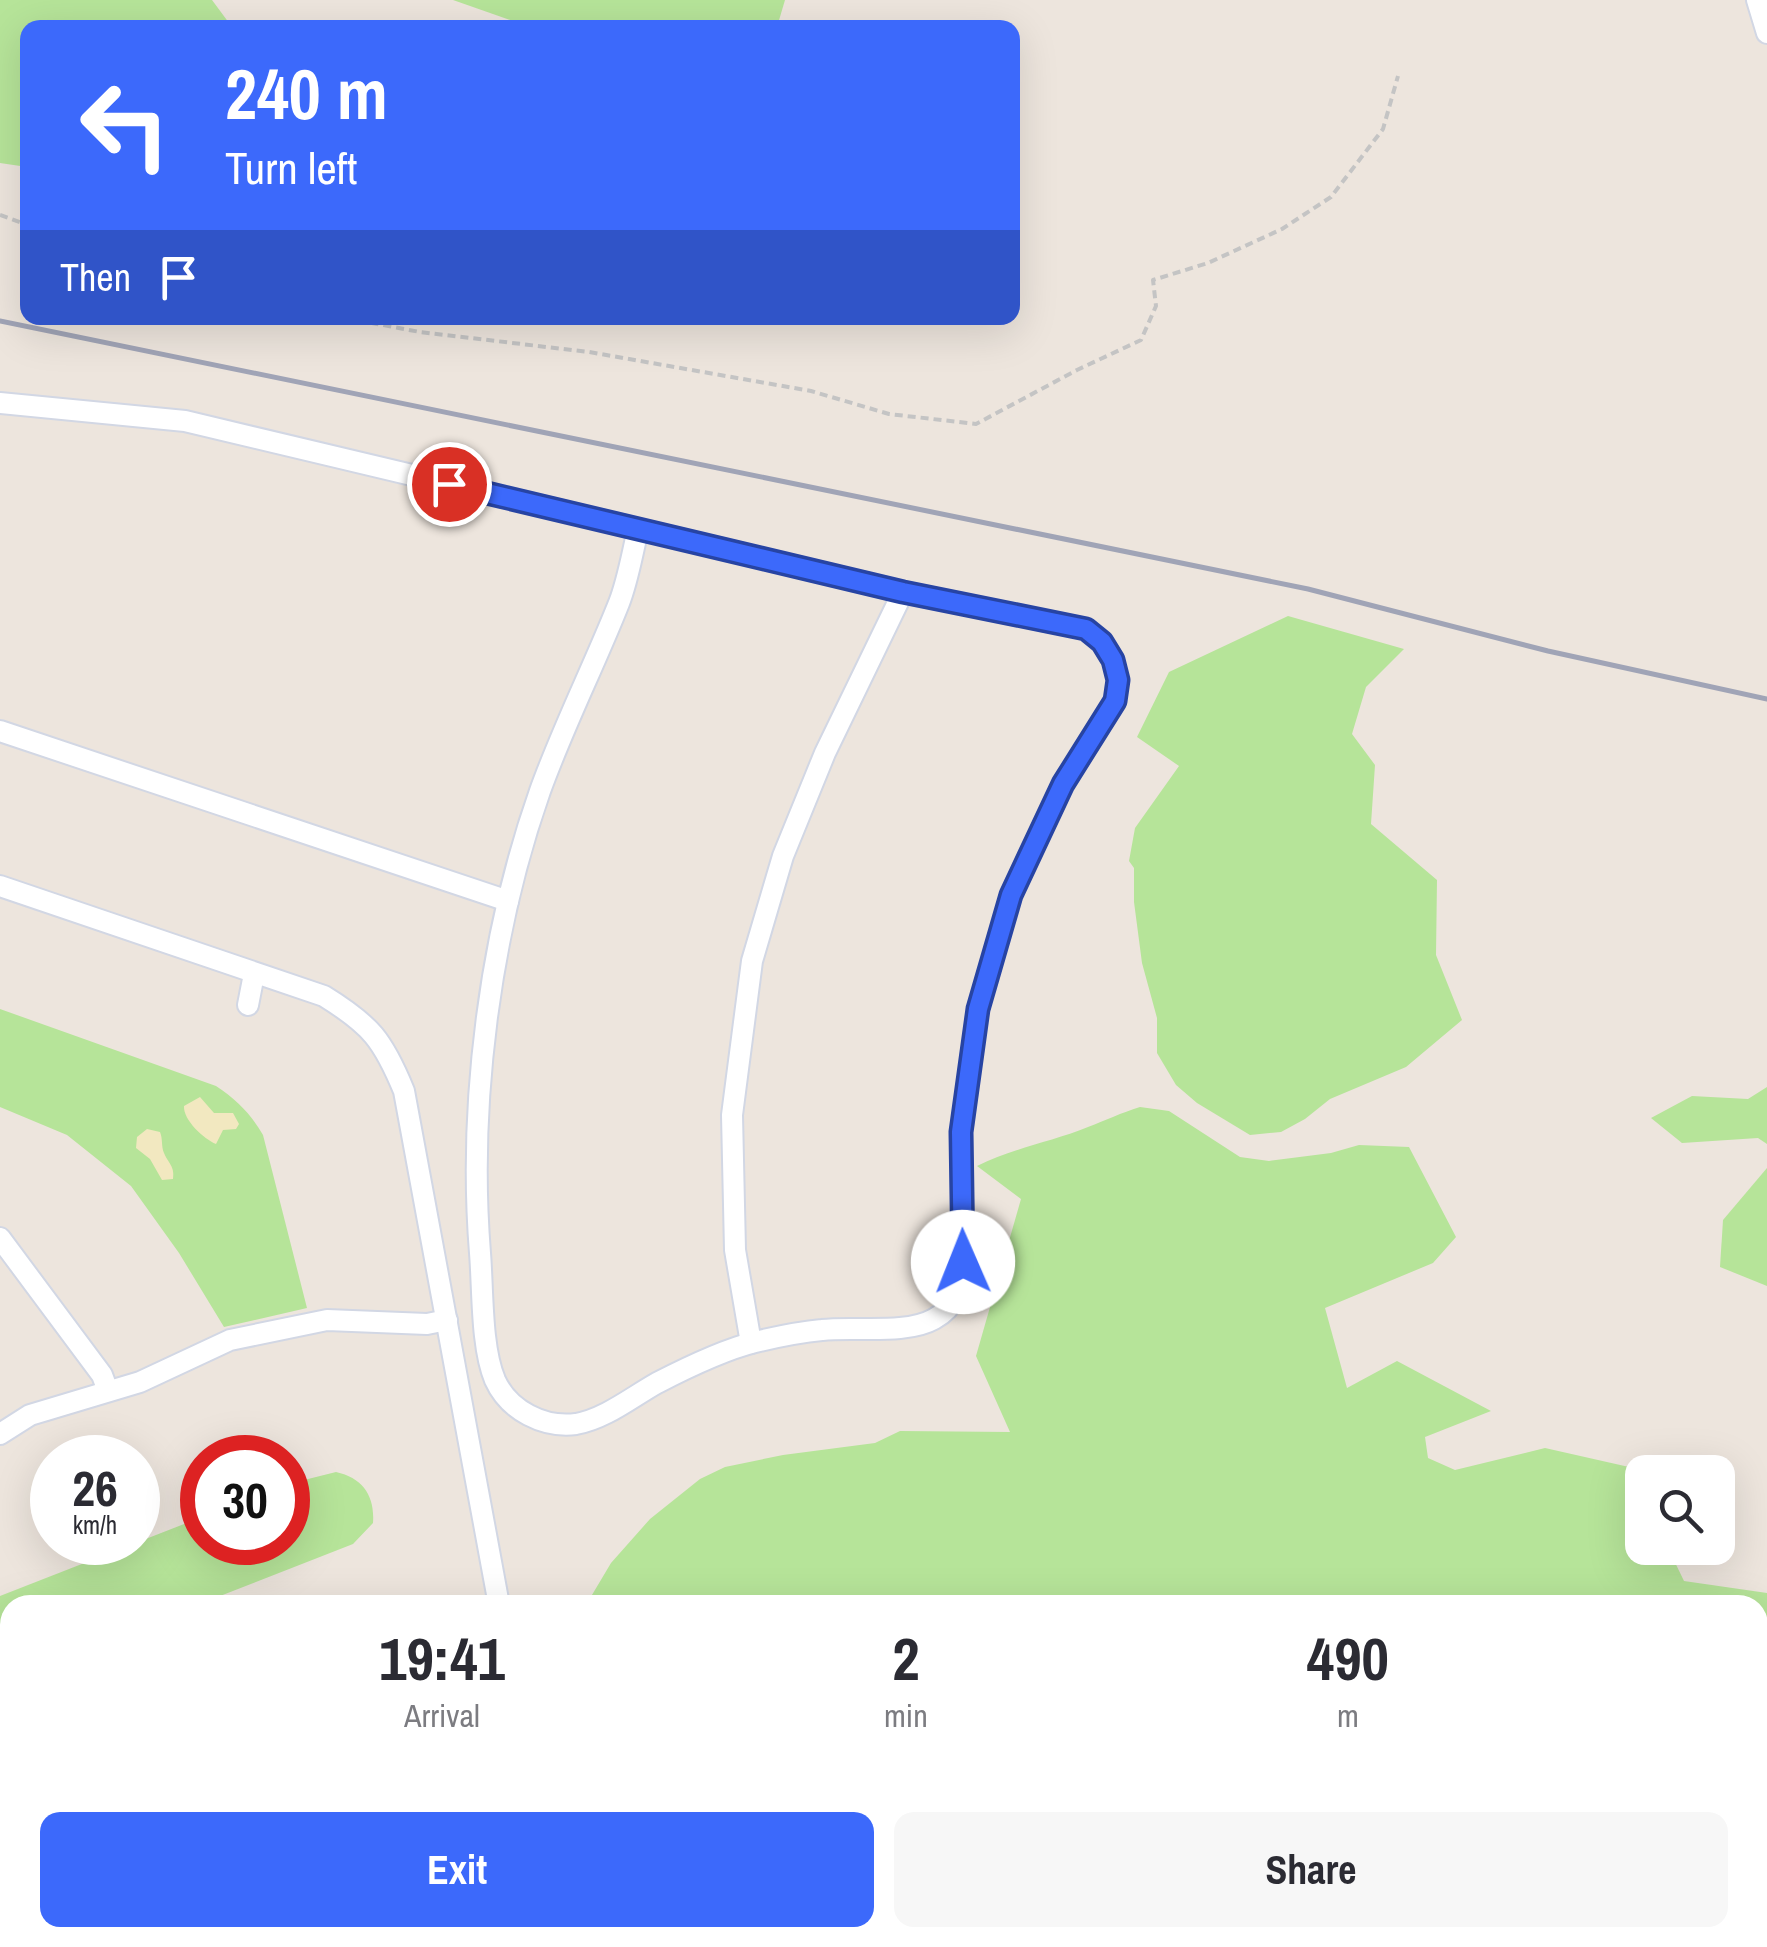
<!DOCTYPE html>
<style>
:root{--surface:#fff;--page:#f7f7f7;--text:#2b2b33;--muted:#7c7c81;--accent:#3c69fb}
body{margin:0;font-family:"Archivo Narrow",sans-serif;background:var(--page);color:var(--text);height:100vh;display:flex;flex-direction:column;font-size:38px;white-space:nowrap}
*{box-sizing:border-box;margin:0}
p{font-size:32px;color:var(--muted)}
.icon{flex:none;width:55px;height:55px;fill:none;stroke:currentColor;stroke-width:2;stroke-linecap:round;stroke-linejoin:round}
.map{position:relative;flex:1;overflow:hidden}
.panel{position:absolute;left:0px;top:1595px;width:1768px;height:352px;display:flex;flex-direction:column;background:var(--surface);border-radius:30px 30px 0 0;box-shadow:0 10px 40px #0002}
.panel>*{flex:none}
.top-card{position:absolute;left:20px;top:20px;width:1000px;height:305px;border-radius:20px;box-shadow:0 10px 40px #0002;background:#3c69fb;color:#fff;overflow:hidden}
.fabs{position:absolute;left:1625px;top:1455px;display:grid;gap:20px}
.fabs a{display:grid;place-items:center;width:110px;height:110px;border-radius:20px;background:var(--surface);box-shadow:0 10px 40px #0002;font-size:50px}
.speed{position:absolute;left:30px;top:1435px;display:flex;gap:20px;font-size:50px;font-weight:700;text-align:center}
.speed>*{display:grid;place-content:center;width:130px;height:130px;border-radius:50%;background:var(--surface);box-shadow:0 10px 40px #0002;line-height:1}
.speed small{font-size:25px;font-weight:400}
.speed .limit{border:15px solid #d22;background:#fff;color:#111}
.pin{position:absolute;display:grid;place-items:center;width:85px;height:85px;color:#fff;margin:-42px;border:5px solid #fff;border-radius:50%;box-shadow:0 2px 10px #0007}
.me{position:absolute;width:110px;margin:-55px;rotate:359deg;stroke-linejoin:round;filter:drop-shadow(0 0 8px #0008)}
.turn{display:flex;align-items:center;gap:35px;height:210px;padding:0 40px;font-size:45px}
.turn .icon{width:130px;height:130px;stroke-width:2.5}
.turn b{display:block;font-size:70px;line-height:85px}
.then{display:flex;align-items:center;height:95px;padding:0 40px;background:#0003;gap:20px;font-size:38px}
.eta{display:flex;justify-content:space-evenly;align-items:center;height:170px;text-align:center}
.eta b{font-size:60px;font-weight:700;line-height:70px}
.cta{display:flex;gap:20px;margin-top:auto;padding:20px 40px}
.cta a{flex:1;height:115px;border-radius:20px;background:var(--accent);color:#fff;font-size:40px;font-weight:700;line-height:115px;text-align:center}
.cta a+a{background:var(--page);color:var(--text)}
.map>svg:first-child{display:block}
.green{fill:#b6e499}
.sand{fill:#f2e8c0}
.water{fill:#70d4f0}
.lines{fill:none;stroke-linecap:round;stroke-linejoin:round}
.minor-casing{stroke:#d2d7e4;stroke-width:24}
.path{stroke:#c4c4c4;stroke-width:4;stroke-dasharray:8 5;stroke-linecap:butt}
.minor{stroke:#fff;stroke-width:20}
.rail{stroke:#a0a4b6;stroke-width:5}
.route-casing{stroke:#2744a3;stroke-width:25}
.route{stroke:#3c69fb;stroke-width:18}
</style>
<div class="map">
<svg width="1767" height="1947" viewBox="0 0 1767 1947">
<rect width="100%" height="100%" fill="#ede5dd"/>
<g class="green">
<polygon points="0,0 212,0 232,27 28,28 27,167 0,163"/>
<polygon points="453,0 785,0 777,27 530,27"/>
<polygon points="1288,616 1404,649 1366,687 1352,734 1375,765 1371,824 1437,880 1436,955 1462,1020 1406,1067 1330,1099 1305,1119 1281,1132 1250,1135 1197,1103 1176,1085 1157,1053 1157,1018 1142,963 1134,902 1134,868 1129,861 1135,828 1179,766 1137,737 1169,672"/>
<path d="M 0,1009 L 216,1086 C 237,1100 250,1113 263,1135 L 307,1308 L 224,1327 L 179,1253 L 131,1186 L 67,1135 L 0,1107 Z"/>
<polygon points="1767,1087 1767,1144 1758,1138 1682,1143 1651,1118 1692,1096 1748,1099"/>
<path d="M 1140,1107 L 1169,1111 L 1240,1157 L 1269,1161 L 1331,1153 L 1359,1145 L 1409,1147 L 1456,1237 L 1433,1263 L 1325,1308 L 1347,1388 L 1397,1361 L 1491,1411 L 1425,1437 L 1428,1458 L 1455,1470 L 1545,1448 L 1629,1467 L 1642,1495 L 1642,1548 L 1668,1548 L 1684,1581 L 1767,1593 L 1767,1732 L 1758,1731 L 1758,1605 L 586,1605 L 611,1563 L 650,1519 L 700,1479 L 725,1467 L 783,1455 L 875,1443 L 900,1431 L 1010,1432 L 976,1356 L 1021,1199 L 977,1166 C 1013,1148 1051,1142 1088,1127 C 1106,1120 1121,1113 1140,1107 Z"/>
<polygon points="1767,1168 1767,1286 1720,1267 1723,1220"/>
<path d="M 336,1472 C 363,1478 375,1496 373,1523 L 353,1544 L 197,1605 L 10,1605 L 10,1641 L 0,1627 L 0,1596 L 202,1517 L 202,1542 L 288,1542 L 288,1484 Z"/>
<polygon points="849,1938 1287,1938 1390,1944 1403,1938 1549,1938 1546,1947 822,1947"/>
</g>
<g class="sand">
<path d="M 200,1097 L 214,1113 L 233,1113 L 239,1124 L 236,1129 L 223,1130 L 216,1144 C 204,1139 183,1120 184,1106 Z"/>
<path d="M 147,1129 L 160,1132 C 163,1139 161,1146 164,1153 C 168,1163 175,1166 173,1179 L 162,1180 L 150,1159 L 136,1148 L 137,1137 Z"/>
</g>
<polygon class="water" points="10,1752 10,1938 124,1938 105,1947 0,1947 0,1755"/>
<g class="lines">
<defs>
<g id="minor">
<polyline points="1757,0 1767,33"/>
<path d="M 0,403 L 185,421 L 903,592 L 1086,629 L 1102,642 L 1113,660 L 1118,680 L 1115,701 L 1063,784 L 1011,895 L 978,1009 L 961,1133 L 963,1262 C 962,1286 956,1307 934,1319 C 906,1335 854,1326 822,1330 C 800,1332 776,1337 755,1342 C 723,1350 686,1368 657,1383 C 632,1397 605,1419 576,1424 C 544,1428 509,1411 495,1380 C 481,1347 483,1290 480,1253 C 468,1103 490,933 540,791 C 563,727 594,666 619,603 C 628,580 632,554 638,530"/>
<polyline points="0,731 508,901"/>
<path d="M 0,886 L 324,996 C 371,1025 383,1040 404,1091 L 499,1605"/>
<polyline points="248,1005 254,974"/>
<polyline points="0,1238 102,1375 108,1391"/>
<polyline points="751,1343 735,1250 732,1115 752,961 783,856 825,753 903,592"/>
<polyline points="0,1434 30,1415 140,1382 230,1340 327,1320 427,1324 447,1320"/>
<polyline points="1701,1938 1703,1947"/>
<polyline points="562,1943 583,1938"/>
<polyline points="376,1947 401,1938"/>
</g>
</defs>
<use href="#minor" class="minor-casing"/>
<g class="path">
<polyline points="0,215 28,225"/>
<polyline points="345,318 420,332 589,352 811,391 889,414 976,424 1077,370 1141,340 1156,306 1153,280 1208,263 1282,229 1331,197 1383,129 1398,76"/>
</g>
<use href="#minor" class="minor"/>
<polyline class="rail" points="0,321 1308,589 1548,651 1767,699"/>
</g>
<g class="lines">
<defs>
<polyline id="route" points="449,484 903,592 1086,629 1102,642 1113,660 1118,680 1115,701 1063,784 1011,895 978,1009 961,1132 963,1262"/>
</defs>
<use href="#route" class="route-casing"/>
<use href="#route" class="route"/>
</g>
</svg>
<div class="fabs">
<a><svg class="icon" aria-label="search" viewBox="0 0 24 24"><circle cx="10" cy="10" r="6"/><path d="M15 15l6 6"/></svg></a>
</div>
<div class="speed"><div>26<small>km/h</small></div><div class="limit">30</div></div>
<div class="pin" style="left:449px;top:484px;background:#d93025"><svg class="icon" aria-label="arrive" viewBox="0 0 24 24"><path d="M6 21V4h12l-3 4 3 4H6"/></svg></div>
<svg class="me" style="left:963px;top:1262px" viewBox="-20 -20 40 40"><circle r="19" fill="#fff"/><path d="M0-13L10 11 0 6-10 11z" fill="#3c69fb"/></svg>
<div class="top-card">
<div class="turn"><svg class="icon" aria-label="left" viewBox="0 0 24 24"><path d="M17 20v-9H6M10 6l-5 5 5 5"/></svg><div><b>240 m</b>Turn left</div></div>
<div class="then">Then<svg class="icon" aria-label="arrive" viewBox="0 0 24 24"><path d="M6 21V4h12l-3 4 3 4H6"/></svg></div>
</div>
<section class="panel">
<div class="eta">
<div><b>19:41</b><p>Arrival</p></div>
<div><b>2</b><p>min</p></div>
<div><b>490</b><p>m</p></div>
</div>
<div class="cta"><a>Exit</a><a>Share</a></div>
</section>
</div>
